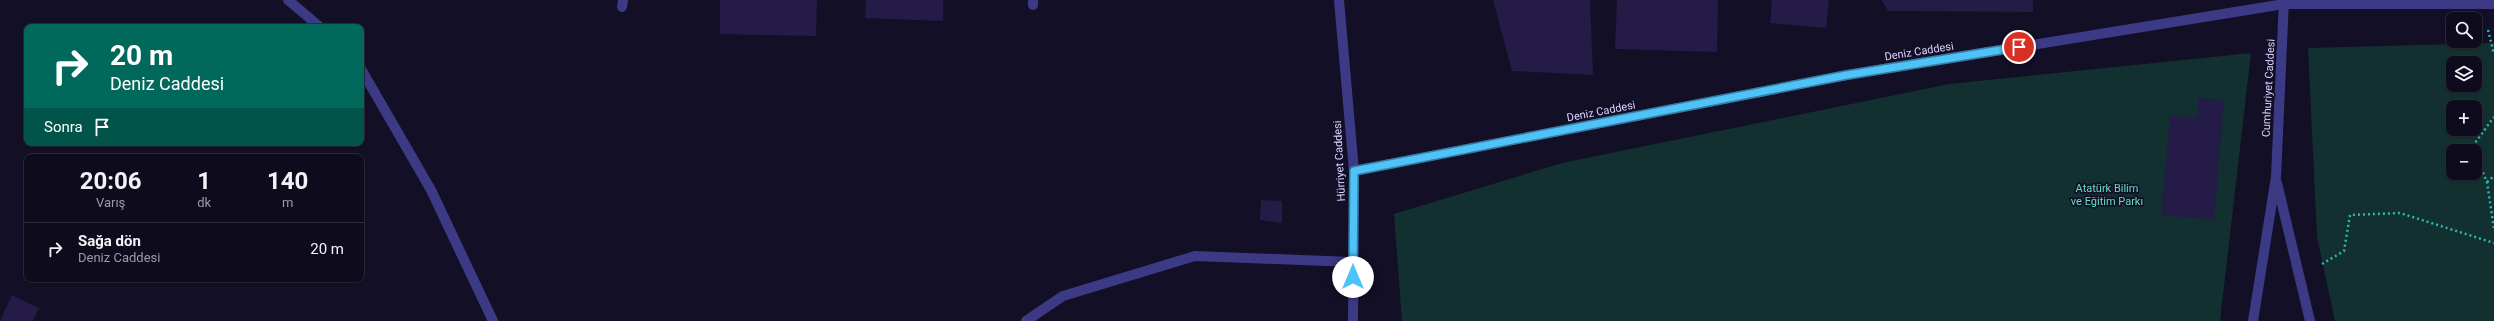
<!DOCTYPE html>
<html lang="tr">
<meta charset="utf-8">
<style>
:root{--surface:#0e0b1c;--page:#171425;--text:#f1f3f6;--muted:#9b9ba3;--line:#2e2b3b}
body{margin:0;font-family:Roboto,sans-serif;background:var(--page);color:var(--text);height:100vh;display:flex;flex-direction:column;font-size:15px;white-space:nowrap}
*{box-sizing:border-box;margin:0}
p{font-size:13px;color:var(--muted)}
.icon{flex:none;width:22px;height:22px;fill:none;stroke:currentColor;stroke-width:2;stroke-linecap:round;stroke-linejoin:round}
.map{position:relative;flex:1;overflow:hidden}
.sheet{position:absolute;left:24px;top:154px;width:340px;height:128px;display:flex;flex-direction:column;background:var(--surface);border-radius:8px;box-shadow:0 1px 3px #0004,0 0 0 1px var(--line)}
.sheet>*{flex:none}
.top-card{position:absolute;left:24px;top:24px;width:340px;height:122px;border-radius:8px;box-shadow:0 1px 3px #0004,0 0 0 1px var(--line);background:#00695c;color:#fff;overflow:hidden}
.fabs{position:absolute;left:2446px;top:12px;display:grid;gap:8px}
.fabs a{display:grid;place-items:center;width:36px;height:36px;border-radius:8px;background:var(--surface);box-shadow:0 1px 3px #0004,0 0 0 1px var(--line);font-size:20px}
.pin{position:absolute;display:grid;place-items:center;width:34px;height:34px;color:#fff;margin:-17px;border:2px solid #fff;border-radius:50%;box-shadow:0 1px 4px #0007}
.me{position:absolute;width:44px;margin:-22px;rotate:0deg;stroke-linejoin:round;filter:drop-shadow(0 0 3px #0008)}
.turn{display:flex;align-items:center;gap:14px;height:84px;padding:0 20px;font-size:18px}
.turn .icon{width:52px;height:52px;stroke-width:2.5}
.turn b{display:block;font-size:28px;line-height:34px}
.then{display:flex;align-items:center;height:38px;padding:0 20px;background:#0003;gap:8px;font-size:15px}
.eta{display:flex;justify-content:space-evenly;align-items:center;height:68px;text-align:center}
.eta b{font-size:24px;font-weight:700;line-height:28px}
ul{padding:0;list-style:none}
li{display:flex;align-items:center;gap:12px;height:52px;padding:0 20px;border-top:1px solid var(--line)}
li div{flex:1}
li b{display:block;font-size:15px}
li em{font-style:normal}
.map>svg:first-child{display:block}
.green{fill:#12302f;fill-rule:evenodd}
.building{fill:#241b47}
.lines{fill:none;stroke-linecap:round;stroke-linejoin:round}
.path{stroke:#2fb8b0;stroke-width:2.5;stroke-dasharray:2 3;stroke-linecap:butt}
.lane{stroke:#3d3a85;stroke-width:10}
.street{stroke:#3d3a85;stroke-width:10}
.route-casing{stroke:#337fa1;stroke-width:10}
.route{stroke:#4fc3f7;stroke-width:7}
.labels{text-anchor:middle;stroke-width:3.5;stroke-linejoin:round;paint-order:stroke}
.street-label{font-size:11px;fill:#d9d4ff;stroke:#130f26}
.park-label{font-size:11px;fill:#5fe0c0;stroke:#130f26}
</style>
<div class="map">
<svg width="2494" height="321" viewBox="0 0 2494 321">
<rect width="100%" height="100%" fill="#130f26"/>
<g class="green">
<path d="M 2494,43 L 2494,321 L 2335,321 L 2317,237 L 2308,48 ZM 2453,63 L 2475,63 L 2475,85 L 2453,85 ZM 2453,107 L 2475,107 L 2475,129 L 2453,129 ZM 2453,151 L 2475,151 L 2475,173 L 2453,173 Z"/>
<polygon points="2251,53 2220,321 1402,321 1394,214 1562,163 1949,84"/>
</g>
<g class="building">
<polygon points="720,0 817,0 816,36 720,34"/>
<polygon points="866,0 943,0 943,21 865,18"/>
<polygon points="1493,0 1590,0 1593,75 1512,71"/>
<polygon points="1617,0 1718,0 1717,52 1615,49"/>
<polygon points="1772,0 1829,0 1826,28 1770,23"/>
<polygon points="1882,0 2033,0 2033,12 1888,11"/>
<polygon points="2199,98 2224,100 2214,220 2161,215 2170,115 2197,118"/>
<polygon points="1261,200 1282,201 1282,223 1260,220"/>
<polygon points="12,295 39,308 33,321 0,321"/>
</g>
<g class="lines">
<g class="path">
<polyline points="2488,30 2494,54"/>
<polyline points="2473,151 2472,147 2494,117"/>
<polyline points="2475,154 2487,182 2494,229"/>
<polyline points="2487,182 2494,176"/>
<polyline points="2322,264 2344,251 2350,215 2400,213 2494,243"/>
</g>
<g class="lane">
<polyline points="288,0 320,27"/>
<polyline points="1033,0 1033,5"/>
<polyline points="622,7 623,0"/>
<polyline points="361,69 431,190 493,321"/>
<polyline points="1026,321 1063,296 1195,256 1353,262"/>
</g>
<g class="street">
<polyline points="1339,0 1354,171 1353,321"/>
<polyline points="1354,171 1847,75 2284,4 2494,4"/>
<polyline points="2277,183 2310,321"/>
<polyline points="2253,321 2276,177 2284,0"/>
</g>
</g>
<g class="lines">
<defs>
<polyline id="route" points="1353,277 1354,171 1847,75 2019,47"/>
</defs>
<use href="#route" class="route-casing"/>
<use href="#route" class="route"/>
</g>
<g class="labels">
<g class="street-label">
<text transform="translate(1919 51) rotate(-9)" y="4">Deniz Caddesi</text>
<text transform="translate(2268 88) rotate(-87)" y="4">Cumhuriyet Caddesi</text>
<text transform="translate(1601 111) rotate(-11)" y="4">Deniz Caddesi</text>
<text transform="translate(1339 161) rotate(-93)" y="4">Hürriyet Caddesi</text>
</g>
<g class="park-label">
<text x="2107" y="192">Atatürk Bilim<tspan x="2107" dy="13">ve Eğitim Parkı</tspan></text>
</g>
</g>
</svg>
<div class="fabs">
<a><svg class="icon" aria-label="search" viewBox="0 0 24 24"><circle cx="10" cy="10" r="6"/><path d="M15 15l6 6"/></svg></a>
<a><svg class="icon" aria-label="layers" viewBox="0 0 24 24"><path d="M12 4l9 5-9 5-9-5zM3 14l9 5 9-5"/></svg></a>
<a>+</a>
<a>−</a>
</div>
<div class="pin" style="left:2019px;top:47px;background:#d93025"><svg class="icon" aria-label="arrive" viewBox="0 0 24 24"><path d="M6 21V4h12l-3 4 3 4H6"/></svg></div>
<svg class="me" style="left:1353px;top:277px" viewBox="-20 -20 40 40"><circle r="19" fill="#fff"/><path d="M0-13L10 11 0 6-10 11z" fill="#4fc3f7"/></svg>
<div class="top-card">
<div class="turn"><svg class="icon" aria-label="right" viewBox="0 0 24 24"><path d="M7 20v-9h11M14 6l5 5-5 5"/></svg><div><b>20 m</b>Deniz Caddesi</div></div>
<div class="then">Sonra<svg class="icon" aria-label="arrive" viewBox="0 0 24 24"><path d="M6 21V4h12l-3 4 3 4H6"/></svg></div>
</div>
<section class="sheet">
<div class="eta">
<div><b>20:06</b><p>Varış</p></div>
<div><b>1</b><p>dk</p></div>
<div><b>140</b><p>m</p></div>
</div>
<ul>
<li><svg class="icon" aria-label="right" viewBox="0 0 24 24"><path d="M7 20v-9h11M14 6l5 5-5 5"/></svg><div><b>Sağa dön</b><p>Deniz Caddesi</p></div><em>20 m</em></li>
</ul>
</section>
</div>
